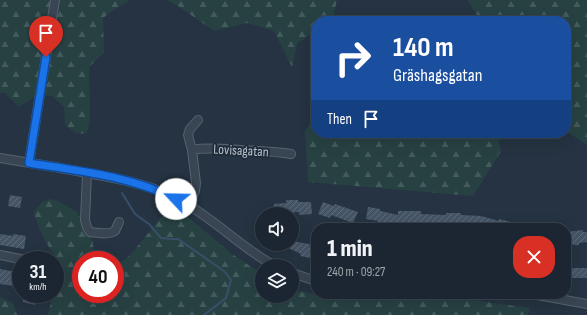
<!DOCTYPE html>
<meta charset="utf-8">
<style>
:root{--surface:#1c2632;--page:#252e3a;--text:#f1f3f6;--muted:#a0a5ac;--line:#3a434d}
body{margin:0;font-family:"Sofia Sans Condensed",sans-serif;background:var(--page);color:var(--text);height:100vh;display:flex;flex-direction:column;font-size:15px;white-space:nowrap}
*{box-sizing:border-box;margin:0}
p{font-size:13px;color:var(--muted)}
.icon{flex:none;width:22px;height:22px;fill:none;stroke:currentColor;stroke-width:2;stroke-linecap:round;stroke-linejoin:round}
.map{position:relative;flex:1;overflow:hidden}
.panel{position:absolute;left:311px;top:223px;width:260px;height:76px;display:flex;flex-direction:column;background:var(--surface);border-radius:16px;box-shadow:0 4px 16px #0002,0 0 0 1px var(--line)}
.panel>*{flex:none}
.banner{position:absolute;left:311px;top:16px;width:260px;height:122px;border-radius:16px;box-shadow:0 4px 16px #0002,0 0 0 1px var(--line);background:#1a4fa0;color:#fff;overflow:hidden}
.fabs{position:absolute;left:255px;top:207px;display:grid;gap:8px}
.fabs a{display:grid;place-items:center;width:44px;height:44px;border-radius:50%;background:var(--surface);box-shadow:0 4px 16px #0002,0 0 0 1px var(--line);font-size:20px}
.speed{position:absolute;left:12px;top:251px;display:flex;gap:8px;font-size:20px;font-weight:700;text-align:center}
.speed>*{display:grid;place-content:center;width:52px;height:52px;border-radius:50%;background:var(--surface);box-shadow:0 4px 16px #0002,0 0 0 1px var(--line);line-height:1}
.speed small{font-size:10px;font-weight:400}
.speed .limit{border:6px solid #d22;background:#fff;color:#111}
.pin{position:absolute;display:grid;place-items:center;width:34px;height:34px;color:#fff;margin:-41px -17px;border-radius:50% 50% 50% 0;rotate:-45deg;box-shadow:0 0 4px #0007}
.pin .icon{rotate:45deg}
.me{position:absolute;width:44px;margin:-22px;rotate:294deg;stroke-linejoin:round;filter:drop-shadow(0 0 3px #0008)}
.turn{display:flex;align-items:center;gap:14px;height:84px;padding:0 16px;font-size:18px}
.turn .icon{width:52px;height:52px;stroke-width:2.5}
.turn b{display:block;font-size:28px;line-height:34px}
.then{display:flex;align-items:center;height:38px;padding:0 16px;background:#0003;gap:8px;font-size:15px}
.round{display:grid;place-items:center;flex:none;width:42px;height:42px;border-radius:16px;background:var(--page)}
.summary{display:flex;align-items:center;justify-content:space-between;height:68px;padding:0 16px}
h1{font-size:24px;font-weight:800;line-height:30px}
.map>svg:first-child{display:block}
.forest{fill:url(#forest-firs)}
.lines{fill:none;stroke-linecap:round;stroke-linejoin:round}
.stream{stroke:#384f6a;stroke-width:2}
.building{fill:url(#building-hatch)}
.minor-casing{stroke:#57636f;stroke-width:10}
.minor{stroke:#394552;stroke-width:8}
.route-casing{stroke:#114b97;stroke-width:10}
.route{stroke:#1a73e8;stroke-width:7}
.labels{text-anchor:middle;stroke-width:3.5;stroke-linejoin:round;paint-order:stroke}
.street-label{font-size:14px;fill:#b6c0cc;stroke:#1e2a37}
</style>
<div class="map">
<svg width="587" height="315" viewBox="0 0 587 315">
<defs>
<pattern id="forest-firs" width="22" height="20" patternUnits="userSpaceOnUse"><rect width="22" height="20" fill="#274143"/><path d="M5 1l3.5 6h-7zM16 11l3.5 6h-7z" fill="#445b5d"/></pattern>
<pattern id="building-hatch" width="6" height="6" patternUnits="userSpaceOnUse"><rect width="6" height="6" fill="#465566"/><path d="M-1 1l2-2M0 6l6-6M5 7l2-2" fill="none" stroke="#5e6c7b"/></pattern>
</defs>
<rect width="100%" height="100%" fill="#253342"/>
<g class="forest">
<polygon points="0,0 130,0 115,9 103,18 104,52 89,67 90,123 86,134 76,133 65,125 64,107 52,96 37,95 19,107 5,93 0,93"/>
<polygon points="167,0 337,0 333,18 329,21 316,21 316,30 297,44 292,67 274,31 248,23 214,31 181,8"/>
<polygon points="467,0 587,0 587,145 566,131 566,21 481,21"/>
<polygon points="316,117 316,133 497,133 501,151 473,196 308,182 305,131"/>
<path d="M 50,199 L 58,201 L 77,212 L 93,242 L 94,260 L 81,260 L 81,294 L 115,294 L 115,267 L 130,255 L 166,212 L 189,218 L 232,254 L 262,274 L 262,296 L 292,296 L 292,290 L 316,294 L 465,299 L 530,308 L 528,315 L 48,315 L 53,294 L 55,294 L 55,285 L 61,264 C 48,247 39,233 34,212 L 41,203 Z"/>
<polygon points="0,297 13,303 17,315 0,315"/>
</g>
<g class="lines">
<polyline class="stream" points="122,193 135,214 149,224 161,238 171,239 178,239 224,271 231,280 226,298 204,315"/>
</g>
<g class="building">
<polygon points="10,195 22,197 20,208 8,206"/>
<polygon points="286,200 298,200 298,202 311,202 312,214 299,215 299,212 274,214 274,204 286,203"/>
<polygon points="323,202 334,206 335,204 358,212 353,223 331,215 330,218 318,214"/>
<polygon points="368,207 380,209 380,211 398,215 398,211 421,211 421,214 446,215 446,213 461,213 461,215 481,216 499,221 499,219 515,223 514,228 485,228 485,226 472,226 472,228 464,228 465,225 441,225 441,228 434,227 434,224 430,224 430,223 391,223 390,226 378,224 378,221 366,219"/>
<polygon points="583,230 583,232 587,232 587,242 579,243 579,245 573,245 572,243 566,244 566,232"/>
<polygon points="0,234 13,236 13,234 26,236 24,249 0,245"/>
<polygon points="292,241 315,245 316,259 300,256 301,254 280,244 292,244"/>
<rect x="566" y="268" width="21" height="10"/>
<polygon points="0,269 21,273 21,287 0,284"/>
<polygon points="24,294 37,294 35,305 23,302"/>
</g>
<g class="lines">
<defs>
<g id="minor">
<path d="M 192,150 C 208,147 225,149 241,150 C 258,151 275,151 291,154"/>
<path d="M 0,158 C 29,163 58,167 87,173 C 122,179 157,186 188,205 C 219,223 243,249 275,266"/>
<polyline points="29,163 55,0"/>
<path d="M 87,173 L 85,220 L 87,227 L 90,232 C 98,233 108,235 115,231 L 119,222"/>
<polyline points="188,205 195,191 196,183 192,150 188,135 190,129 198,120"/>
<polyline points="0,255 25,260"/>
<polyline points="292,273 316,281"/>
<polyline points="532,294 587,304"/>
</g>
</defs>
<use href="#minor" class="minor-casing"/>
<use href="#minor" class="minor"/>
</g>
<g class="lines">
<defs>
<path id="route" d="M 46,57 L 29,163 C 79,171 130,176 176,199"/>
</defs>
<use href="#route" class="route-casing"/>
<use href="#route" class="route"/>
</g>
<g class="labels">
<g class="street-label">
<text transform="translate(241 150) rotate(3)" y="5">Lovisagatan</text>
</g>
</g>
</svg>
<div class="fabs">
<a><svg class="icon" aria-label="sound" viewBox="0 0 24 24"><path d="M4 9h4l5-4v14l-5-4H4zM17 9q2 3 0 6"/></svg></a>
<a><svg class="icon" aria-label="layers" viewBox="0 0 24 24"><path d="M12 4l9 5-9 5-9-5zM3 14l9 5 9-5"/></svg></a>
</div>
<div class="speed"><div>31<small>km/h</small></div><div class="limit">40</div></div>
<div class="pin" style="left:46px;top:57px;background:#d93025"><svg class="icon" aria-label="arrive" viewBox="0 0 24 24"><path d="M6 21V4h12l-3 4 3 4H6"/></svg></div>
<svg class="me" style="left:176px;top:199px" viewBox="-20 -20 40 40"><circle r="19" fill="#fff"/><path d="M0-13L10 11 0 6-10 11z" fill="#1a73e8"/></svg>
<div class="banner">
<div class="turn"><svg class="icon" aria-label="right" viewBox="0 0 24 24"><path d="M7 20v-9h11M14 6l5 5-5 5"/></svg><div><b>140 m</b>Gräshagsgatan</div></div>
<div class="then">Then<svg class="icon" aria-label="arrive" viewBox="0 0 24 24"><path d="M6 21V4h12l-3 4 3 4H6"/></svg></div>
</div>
<section class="panel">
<div class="summary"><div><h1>1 min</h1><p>240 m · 09:27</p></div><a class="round" style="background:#d93025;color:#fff"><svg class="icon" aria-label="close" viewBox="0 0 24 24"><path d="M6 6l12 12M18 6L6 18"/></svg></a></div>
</section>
</div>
